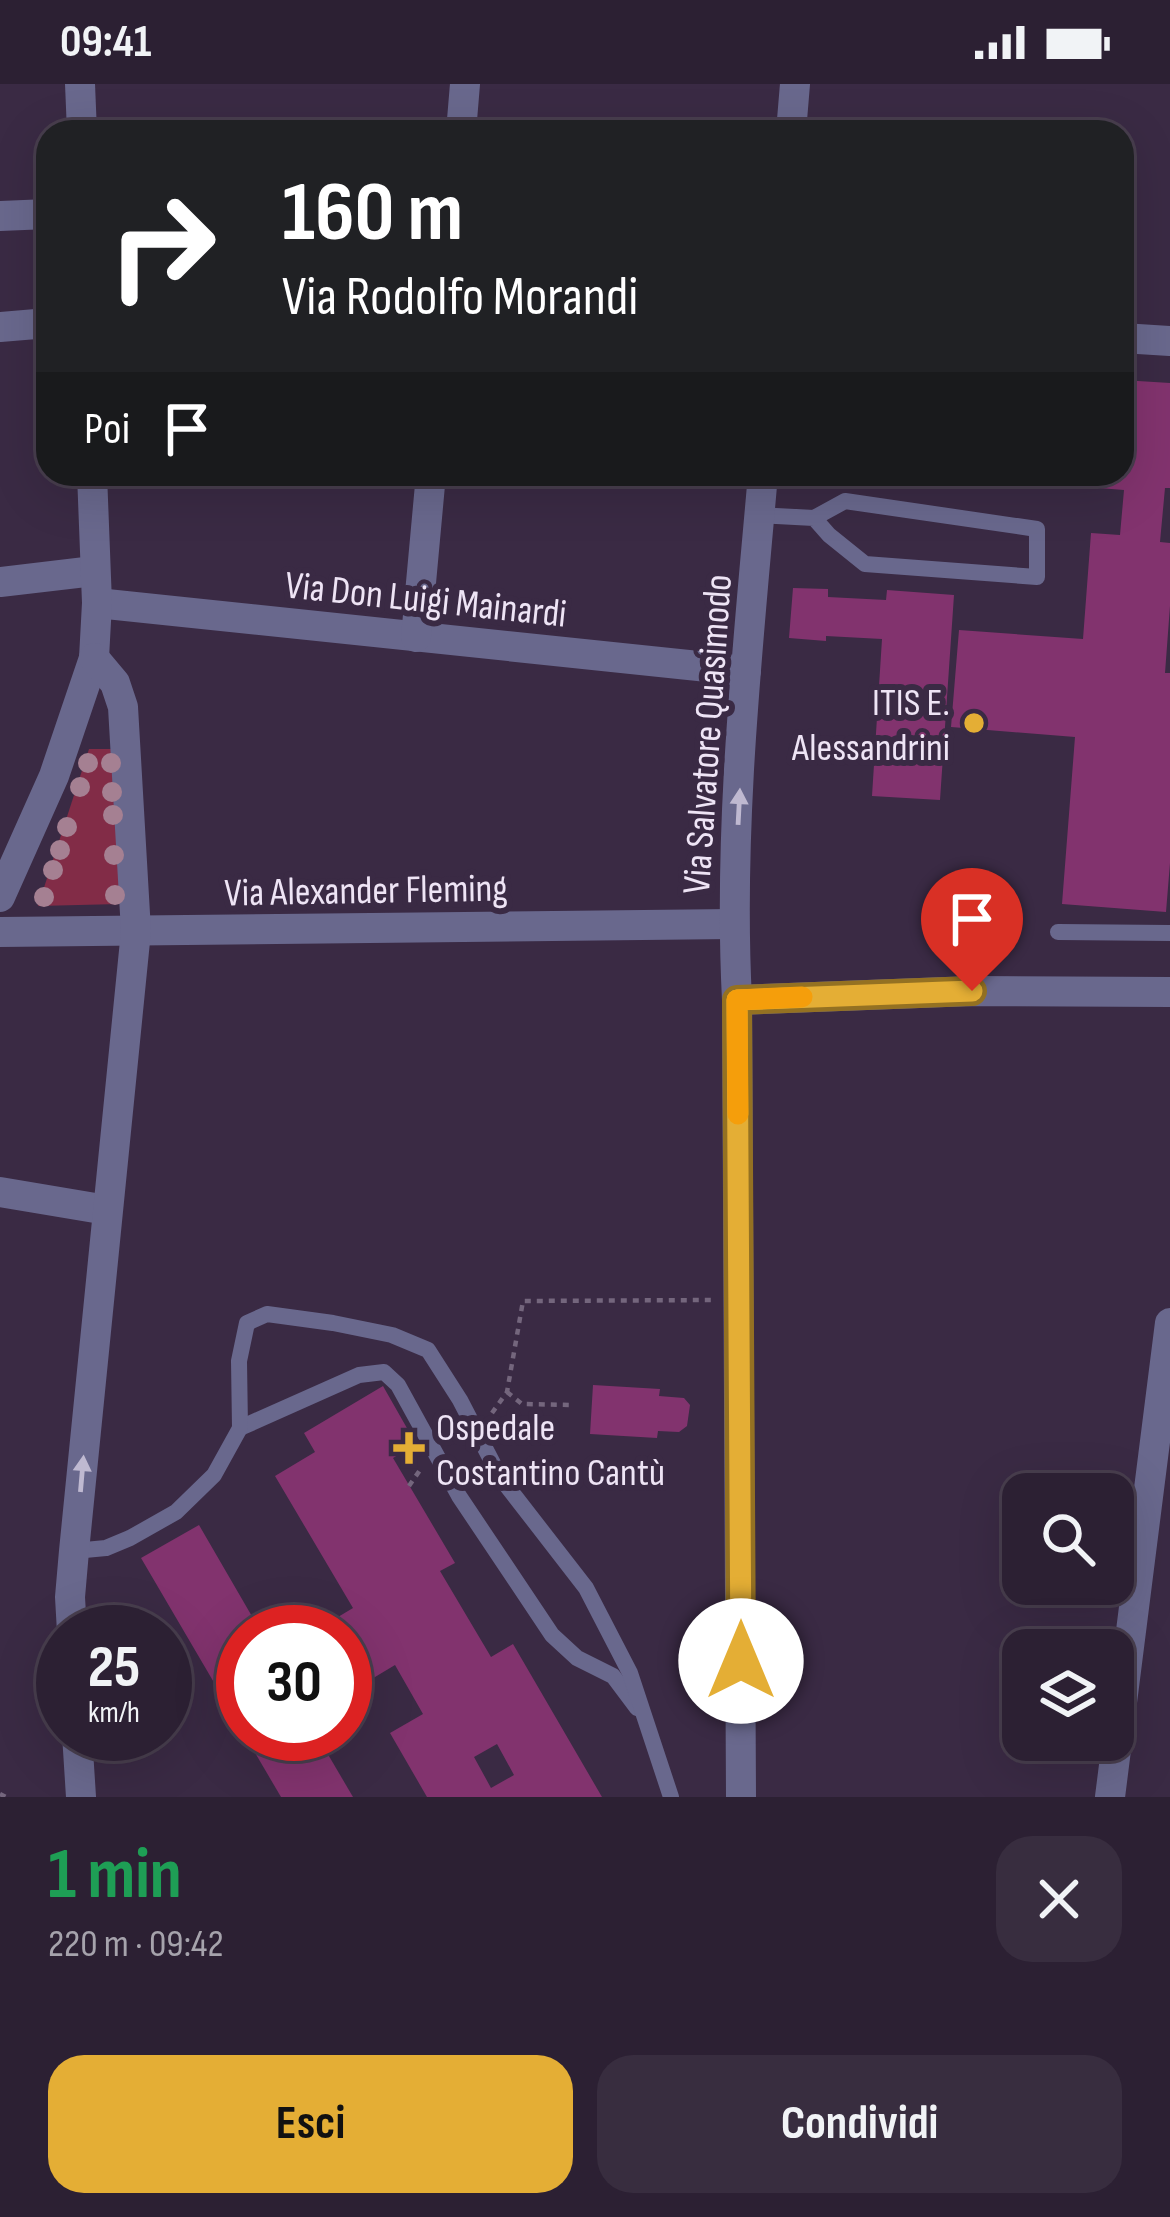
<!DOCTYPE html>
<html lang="it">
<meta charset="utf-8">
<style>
:root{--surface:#2c2033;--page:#382d3f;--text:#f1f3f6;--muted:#a6a3ac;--line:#483e4e;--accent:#e4ae35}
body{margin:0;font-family:"Sofia Sans Condensed",sans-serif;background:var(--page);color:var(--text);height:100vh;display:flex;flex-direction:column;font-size:45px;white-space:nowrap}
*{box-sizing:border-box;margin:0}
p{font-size:39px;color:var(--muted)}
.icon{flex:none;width:66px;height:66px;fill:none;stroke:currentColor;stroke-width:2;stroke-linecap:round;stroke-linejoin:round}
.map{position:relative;height:1713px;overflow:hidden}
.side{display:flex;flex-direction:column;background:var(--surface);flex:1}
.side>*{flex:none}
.guide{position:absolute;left:36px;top:36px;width:1098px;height:366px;border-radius:36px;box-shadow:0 12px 48px #0002,0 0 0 3px var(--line);background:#202124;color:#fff;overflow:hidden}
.buttons{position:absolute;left:1002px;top:1389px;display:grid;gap:24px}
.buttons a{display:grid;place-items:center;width:132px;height:132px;border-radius:24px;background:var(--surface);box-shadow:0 12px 48px #0002,0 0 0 3px var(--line);font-size:60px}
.speed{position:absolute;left:36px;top:1521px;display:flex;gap:24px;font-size:60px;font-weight:700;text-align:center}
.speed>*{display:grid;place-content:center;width:156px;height:156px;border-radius:50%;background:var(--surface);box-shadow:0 12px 48px #0002,0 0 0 3px var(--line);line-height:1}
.speed small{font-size:30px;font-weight:400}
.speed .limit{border:18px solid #d22;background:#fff;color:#111}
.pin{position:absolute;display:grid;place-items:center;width:102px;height:102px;color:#fff;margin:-123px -51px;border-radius:50% 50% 50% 0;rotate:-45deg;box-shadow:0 0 12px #0007}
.pin .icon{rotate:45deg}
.me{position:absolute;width:132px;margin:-66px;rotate:0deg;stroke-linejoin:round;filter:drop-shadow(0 0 9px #0008)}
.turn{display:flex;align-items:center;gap:42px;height:252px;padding:0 48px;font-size:54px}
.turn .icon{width:156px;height:156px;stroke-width:2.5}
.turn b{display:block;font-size:84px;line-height:102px}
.then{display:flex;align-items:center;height:114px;padding:0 48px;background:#0003;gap:24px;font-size:45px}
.round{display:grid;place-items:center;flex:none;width:126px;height:126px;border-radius:36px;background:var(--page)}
.overview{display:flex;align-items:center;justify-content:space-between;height:204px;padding:0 48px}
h1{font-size:72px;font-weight:700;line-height:90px;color:#1e9e55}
.primary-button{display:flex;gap:24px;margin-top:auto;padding:24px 48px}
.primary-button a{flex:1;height:138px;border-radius:36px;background:var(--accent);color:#111;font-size:48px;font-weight:700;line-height:138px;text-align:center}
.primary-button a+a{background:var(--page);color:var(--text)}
.status{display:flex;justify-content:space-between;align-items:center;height:84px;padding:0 60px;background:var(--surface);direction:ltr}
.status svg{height:33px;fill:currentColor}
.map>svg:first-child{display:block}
.green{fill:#822c47}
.building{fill:#82336e;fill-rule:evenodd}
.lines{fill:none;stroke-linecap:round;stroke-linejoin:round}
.path{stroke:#74667d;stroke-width:4.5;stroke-dasharray:6 6;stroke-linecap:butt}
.service{stroke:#69688d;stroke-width:16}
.minor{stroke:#69688d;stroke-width:30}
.tree{fill:#a58092}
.oneway{fill:#bfb9d1}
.route-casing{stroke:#947122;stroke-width:30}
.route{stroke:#e4ae35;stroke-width:21}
.slow{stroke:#f59e0b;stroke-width:21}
.poi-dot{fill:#e4ae35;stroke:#3a2a44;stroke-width:4.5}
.labels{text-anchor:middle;stroke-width:12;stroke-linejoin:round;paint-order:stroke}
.street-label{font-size:39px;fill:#eee4f5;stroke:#3a2a44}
.poi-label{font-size:39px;fill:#eee4f5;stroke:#3a2a44;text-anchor:end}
</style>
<div class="status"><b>09:41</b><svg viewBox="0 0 49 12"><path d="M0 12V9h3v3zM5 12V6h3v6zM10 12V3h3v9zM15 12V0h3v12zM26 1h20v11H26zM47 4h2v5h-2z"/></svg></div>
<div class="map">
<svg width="1170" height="1713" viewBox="0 0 1170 1713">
<rect width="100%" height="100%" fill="#3a2a44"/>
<polygon class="green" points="89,665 115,665 120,820 38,822"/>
<g class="building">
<polygon points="1122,296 1170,299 1170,404 1165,404 1160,458 1170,459 1170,522 1165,589 1170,589 1170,779 1166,828 1062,820 1075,653 951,643 959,546 1083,555 1091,449 1120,451 1124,406 960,393 960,390 1122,390"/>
<polygon points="793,504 828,505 828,513 886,516 887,506 954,511 940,716 872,712 882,555 826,552 826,557 789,554"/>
<polygon points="593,1301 660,1305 659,1312 684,1314 690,1321 687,1342 679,1348 658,1347 657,1354 590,1350"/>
<path d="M 383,1302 L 416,1360 L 393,1374 L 455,1479 L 440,1487 L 491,1573 L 513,1560 L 602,1713 L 427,1713 L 390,1649 L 423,1630 L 395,1581 L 345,1611 L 345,1548 L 313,1548 L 353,1524 L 275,1392 L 315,1368 L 304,1349 ZM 497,1660 L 514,1691 L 491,1704 L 474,1673 Z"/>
<polygon points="199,1441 261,1548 243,1548 243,1648 141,1474"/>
<polygon points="244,1650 316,1650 353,1713 281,1713"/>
</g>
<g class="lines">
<g class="path">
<polyline points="507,1308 522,1320 571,1321"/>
<polyline points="492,1329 507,1308 523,1217 711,1216"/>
<polyline points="409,1402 420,1386"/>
<polyline points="0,1710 6,1713"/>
</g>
<g class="service">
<polyline points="759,431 814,434 845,417 1037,445 1037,493 865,480 829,451 814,434"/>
<polyline points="1058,848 1170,849"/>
<polyline points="240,1344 359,1291 384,1288 398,1301 459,1412 552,1551 577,1574 613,1592 637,1624"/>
<polyline points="74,1467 106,1464 130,1454 176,1428 214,1391 240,1344 239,1277 247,1239 267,1230 333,1239 392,1251 428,1266 460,1316 500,1393 586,1504 630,1589 671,1713"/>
</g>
<g class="minor">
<polyline points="80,0 82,48"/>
<polyline points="461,48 465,0"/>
<polyline points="791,48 795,0"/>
<polyline points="0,132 48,130"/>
<polyline points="0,243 48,239"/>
<polyline points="1122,254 1170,257"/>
<polyline points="0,498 94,487"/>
<polyline points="97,519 746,587"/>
<polyline points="416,553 431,390"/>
<polyline points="0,813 54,692 94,574 97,519 92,390"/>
<polyline points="0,848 733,840"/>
<polyline points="737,916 972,907 1170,908"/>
<polyline points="0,1108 107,1126"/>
<polyline points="72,1548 70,1513 74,1467 136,847 123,623 115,599 94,574"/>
<polyline points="77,1650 81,1713"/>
<path d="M 741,1713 L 737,916 C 728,742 748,563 763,390"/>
<polyline points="1110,1713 1170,1239"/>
</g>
</g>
<g class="tree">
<circle cx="88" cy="679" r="10"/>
<circle cx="111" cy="679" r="10"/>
<circle cx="80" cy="703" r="10"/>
<circle cx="112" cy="708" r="10"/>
<circle cx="113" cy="731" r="10"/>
<circle cx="67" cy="743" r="10"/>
<circle cx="60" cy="766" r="10"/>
<circle cx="114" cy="771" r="10"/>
<circle cx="53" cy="786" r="10"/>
<circle cx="115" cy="811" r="10"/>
<circle cx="44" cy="813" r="10"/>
</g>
<defs><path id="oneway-solid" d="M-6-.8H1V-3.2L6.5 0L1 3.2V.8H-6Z" transform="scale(3)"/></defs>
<g class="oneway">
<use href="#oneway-solid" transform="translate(739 723) rotate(-87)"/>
<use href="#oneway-solid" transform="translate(82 1390) rotate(-85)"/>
</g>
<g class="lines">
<defs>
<polyline id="route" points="741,1577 737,916 972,907"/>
</defs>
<use href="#route" class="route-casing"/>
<use href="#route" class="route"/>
<polyline class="slow" points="738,1030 737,916 802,913"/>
</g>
<g class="poi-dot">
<circle cx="974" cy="639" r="12"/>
<path d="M403 1346h12v12h12v12h-12v12h-12v-12h-12v-12h12z"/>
</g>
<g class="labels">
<g class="street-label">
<text transform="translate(426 514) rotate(6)" y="14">Via Don Luigi Mainardi</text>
<text transform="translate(706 650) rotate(-86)" y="14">Via Salvatore Quasimodo</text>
<text transform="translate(366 805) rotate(-1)" y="14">Via Alexander Fleming</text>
</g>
<g class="poi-label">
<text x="950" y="631">ITIS E.<tspan x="950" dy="45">Alessandrini</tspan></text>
<text x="436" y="1356" text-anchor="start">Ospedale<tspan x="436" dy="45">Costantino Cantù</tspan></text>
</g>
</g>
</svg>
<div class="buttons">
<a><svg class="icon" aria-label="search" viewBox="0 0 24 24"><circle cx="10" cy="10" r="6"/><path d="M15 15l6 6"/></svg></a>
<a><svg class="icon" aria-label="layers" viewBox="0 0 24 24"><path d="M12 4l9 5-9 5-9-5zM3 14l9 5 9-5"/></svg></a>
</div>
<div class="speed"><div>25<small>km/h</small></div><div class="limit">30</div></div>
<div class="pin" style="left:972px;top:907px;background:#d93025"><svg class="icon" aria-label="arrive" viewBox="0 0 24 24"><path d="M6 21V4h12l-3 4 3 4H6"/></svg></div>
<svg class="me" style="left:741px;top:1577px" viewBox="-20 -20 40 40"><circle r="19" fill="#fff"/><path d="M0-13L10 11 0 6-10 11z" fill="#e4ae35"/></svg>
<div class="guide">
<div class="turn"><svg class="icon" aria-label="right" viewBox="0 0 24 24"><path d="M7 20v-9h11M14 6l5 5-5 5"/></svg><div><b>160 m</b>Via Rodolfo Morandi</div></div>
<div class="then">Poi<svg class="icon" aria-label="arrive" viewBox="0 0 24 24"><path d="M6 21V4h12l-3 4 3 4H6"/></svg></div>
</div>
</div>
<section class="side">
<div class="overview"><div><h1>1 min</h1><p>220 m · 09:42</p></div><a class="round"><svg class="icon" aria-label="close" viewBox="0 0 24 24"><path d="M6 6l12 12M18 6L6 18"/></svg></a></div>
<div class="primary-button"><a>Esci</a><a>Condividi</a></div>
</section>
